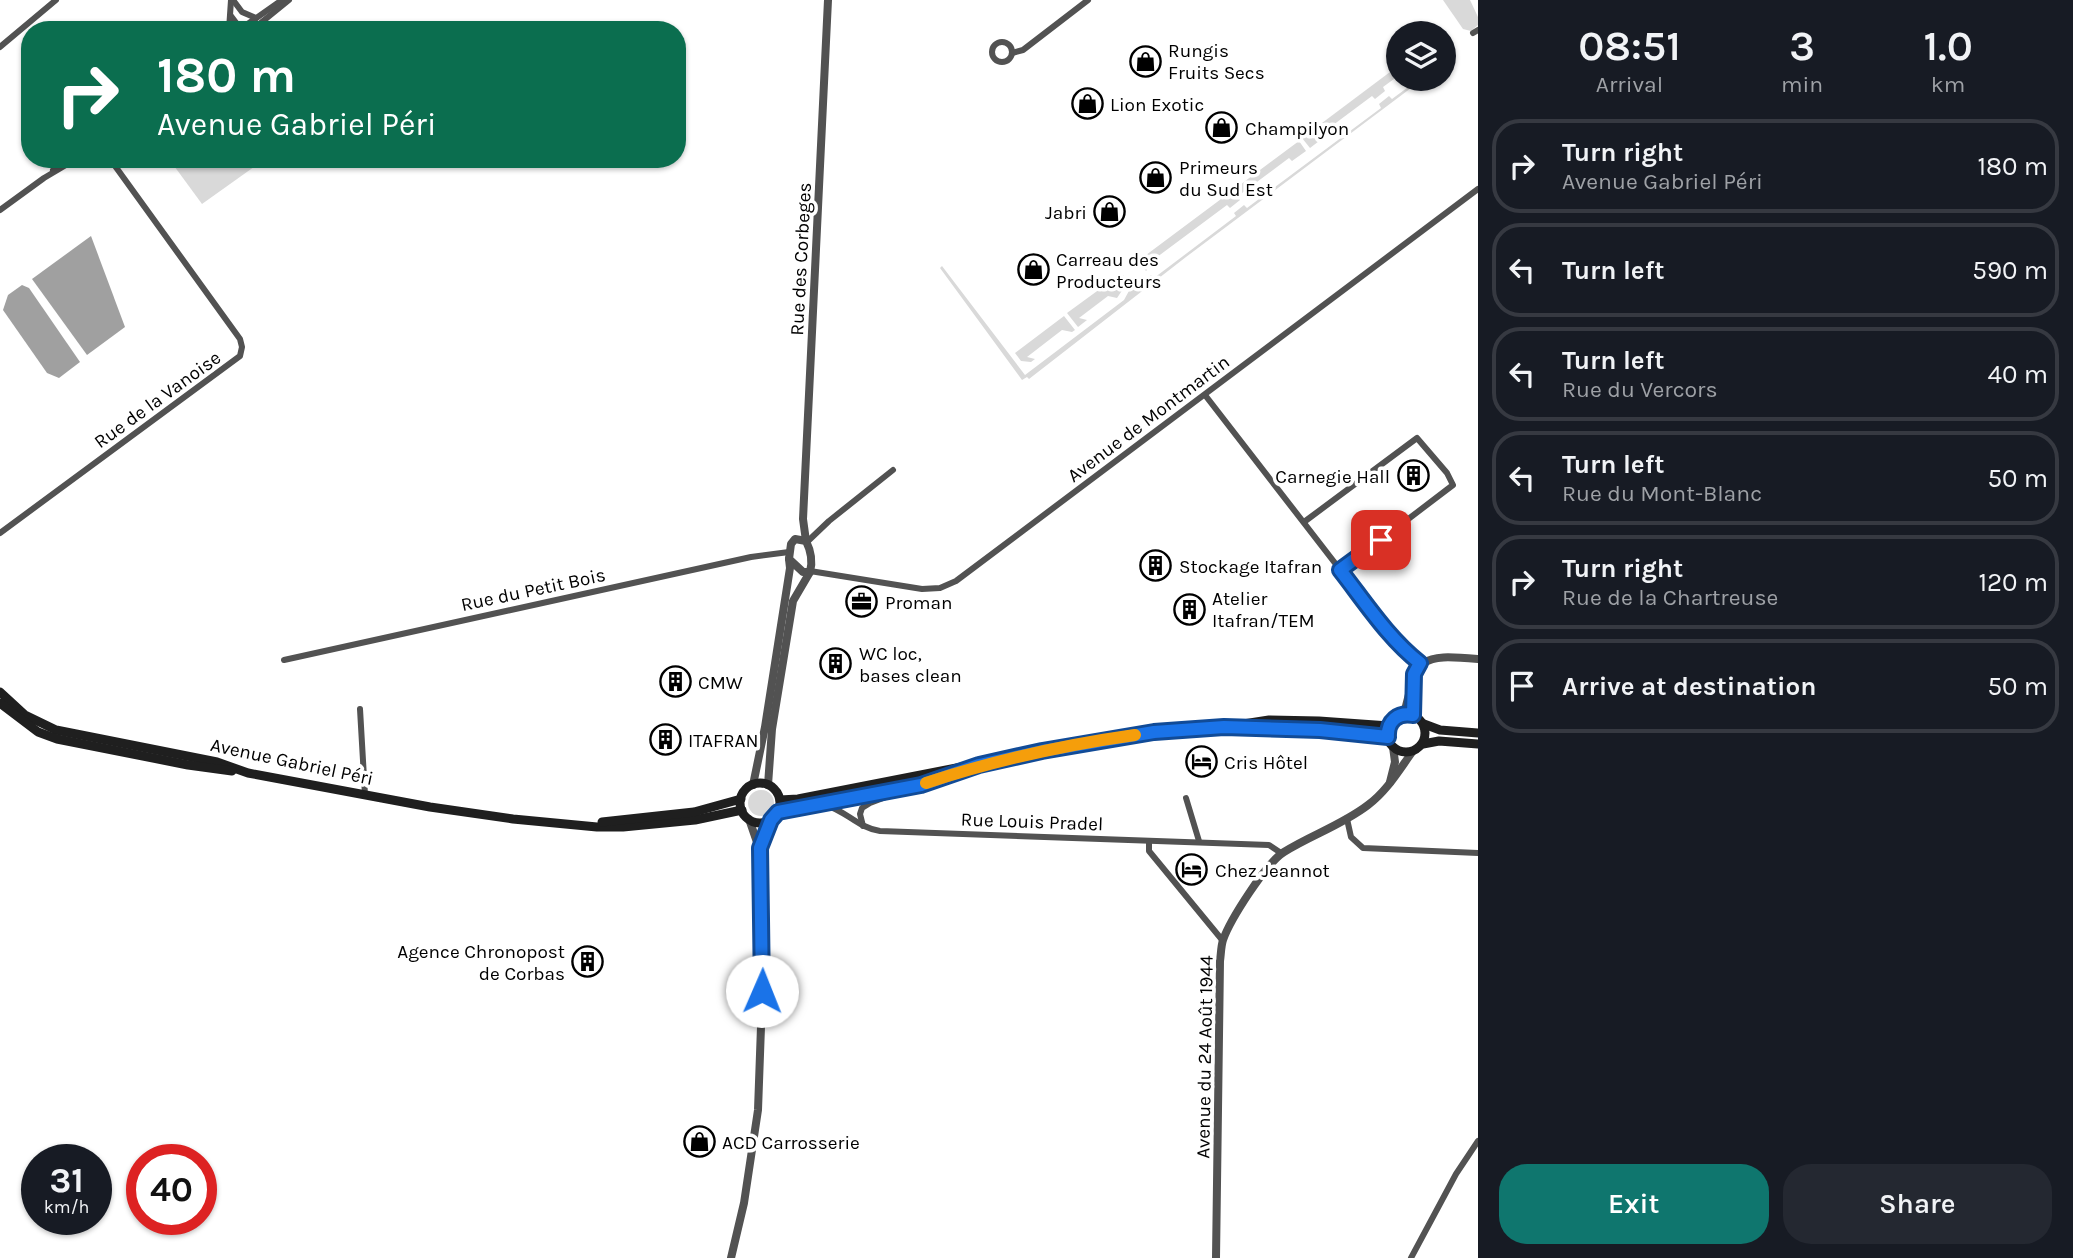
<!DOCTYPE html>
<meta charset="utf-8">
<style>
:root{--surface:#171b24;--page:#242831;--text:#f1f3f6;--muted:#9ea1a6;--line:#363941;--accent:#0f766e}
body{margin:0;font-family:Karla,sans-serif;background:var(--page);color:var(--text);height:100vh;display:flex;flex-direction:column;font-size:26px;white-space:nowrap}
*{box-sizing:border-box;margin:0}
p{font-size:23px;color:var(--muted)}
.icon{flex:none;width:38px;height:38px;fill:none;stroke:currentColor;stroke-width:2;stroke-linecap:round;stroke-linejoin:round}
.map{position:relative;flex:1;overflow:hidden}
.drawer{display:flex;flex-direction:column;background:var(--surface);width:595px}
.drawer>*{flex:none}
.guide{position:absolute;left:21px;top:21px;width:665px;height:147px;border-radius:28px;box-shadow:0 2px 5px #0004;background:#0b6e4f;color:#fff;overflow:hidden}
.fabs{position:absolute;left:1386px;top:21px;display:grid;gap:14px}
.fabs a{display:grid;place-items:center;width:70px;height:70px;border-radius:50%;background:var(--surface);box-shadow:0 2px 5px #0004;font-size:35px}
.speed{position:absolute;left:21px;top:1144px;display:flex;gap:14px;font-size:35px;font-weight:700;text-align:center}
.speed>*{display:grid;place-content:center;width:91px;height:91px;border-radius:50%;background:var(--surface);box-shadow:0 2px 5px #0004;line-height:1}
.speed small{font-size:18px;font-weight:400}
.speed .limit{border:10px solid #d22;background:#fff;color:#111}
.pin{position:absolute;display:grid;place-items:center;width:60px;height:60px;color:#fff;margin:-30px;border-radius:14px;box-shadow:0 4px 10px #0006}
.me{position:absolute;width:77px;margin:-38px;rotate:1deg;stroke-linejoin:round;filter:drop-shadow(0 0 5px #0008)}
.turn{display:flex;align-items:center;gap:24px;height:147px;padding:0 21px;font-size:32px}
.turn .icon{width:91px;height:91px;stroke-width:2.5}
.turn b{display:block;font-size:49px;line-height:60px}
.eta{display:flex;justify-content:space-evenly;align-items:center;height:119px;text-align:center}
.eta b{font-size:42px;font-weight:600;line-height:49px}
.action{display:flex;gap:14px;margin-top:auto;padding:14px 21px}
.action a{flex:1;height:80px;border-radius:28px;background:var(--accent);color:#fff;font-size:28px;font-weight:600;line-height:80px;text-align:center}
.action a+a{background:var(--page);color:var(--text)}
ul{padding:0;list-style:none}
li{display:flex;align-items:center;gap:21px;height:94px;margin:0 14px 10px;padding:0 7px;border:4px solid var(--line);border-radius:28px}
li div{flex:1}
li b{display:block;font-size:26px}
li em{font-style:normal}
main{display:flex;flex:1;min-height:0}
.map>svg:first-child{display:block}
.green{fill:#d9d9d9}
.water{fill:#a0a0a0}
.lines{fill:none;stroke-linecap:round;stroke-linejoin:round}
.minor{stroke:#525252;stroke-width:6}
.tertiary{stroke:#525252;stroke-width:8}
.secondary{stroke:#1f1f1f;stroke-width:9}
.route-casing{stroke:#114b97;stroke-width:18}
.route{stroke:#1a73e8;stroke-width:12}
.slow{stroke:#f59e0b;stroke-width:12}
.labels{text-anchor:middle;stroke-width:7;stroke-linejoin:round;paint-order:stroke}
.poi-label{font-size:19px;fill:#000;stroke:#fff;text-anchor:start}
.street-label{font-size:19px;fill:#000;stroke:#fff}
</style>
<main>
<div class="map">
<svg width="1478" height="1258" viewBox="0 0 1478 1258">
<rect width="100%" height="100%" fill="#fff"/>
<g class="green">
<polygon points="1443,0 1470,0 1478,17 1478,25 1471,31 1463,29"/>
<polygon points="1398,66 1398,76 1383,87 1385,91 1375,99 1372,96 1321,134 1323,138 1310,148 1302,138"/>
<polygon points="1419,79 1423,79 1186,257 1029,379 1027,377 1022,380 940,268 942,266 1025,375 1124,300 1130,289 1123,275 1136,287 1151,275 1154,278 1236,216 1234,213 1244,205 1247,208 1381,108 1379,104 1389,96 1392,99"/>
<polygon points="1299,141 1306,151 1292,161 1289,158 1238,196 1240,200 1230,208 1227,205 1145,266 1147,270 1146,271 1138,261"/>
<polygon points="169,159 265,159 202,204"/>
<polygon points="1115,278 1123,289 1117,298 1108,296 1079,318 1087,320 1078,327 1067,313"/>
<polygon points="1064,316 1075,330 1072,332 1062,330 1027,357 1035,359 1031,362 1021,361 1015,353"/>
<circle cx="761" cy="803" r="13"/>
</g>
<g class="water">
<polygon points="91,236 125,327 87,355 32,279"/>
<polygon points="22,285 29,288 80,362 59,378 47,373 3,310 8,295"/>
</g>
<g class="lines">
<g class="minor">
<polyline points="233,0 242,12 256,18"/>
<polyline points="231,16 237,24 246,27"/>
<polyline points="229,30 231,0"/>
<polyline points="239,30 282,0"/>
<polyline points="252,30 289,0"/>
<polyline points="1473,33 1478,30"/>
<circle cx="1002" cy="52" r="10"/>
<polyline points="0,47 56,0"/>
<polyline points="1012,53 1023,50 1088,0"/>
<polyline points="53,170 64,159"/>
<polyline points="0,210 44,178 76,159"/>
<polyline points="1205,395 1386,629 1405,651 1420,663"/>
<polyline points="1304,522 1417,438 1447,473 1453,485 1340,571"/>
<polyline points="0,533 240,356 242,347 240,339 110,159"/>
<polyline points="807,542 829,521 893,470"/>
<polyline points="810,571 922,589 940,588 956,581 1478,189"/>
<polyline points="284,660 751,557 789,552"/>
<polyline points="360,709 365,795"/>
<polyline points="1186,798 1199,841"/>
<path d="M 825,805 C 845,810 858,828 880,831 L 1269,845 L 1281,853"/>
<polyline points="1347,819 1351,837 1363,848 1478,853"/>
<polyline points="863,826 860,814 862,808 870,803 899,792"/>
<polyline points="1149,841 1149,851 1223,941"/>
<polyline points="1411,1258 1456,1174 1478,1141"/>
</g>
<g class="tertiary">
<path d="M 795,539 L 806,541 C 811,551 813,561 810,572 L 803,572 L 789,559 L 791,544 Z"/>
<polyline points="806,541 803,519 828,0"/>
<path d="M 1404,714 C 1418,657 1418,654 1478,659"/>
<polyline points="1413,715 1414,691"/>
<polyline points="1390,782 1395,762 1393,747"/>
<polyline points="753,785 765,727 790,568 789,559"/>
<polyline points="768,785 772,729 793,601 810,572"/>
<polyline points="759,848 771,820"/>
<polyline points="731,1258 744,1203 758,1110 763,971 759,848 749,819"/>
<path d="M 1216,1258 L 1220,961 C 1221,954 1221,946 1223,940 C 1230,920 1266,863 1284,852 C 1311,835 1342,825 1368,805 C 1387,791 1399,770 1413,751"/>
</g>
<g class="secondary">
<polyline points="0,692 25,715 56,730 217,762 248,773 430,807 513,819 597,827 623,827 695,820 742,810"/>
<polyline points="0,703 38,732 57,739 188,765 232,771"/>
<circle cx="1406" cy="733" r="19"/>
<polyline points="1424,724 1440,730 1478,733"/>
<polyline points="1247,727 1320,730 1388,737"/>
<polyline points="1423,744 1439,741 1478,744"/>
<circle cx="760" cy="803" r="20"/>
<polyline points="780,800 798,799 1099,740 1154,732 1224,727 1269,720 1319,721 1389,726"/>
<polyline points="778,812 921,785 954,774"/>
<polyline points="602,822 694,812 741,799"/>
</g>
</g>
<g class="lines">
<defs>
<path id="route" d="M 762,991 L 760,848 L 771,820 L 778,812 L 921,785 L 979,765 L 1042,751 L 1154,732 L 1224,727 L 1320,730 L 1388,737 C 1387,721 1398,712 1413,715 L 1414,674 L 1420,663 C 1388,638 1365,602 1340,570 L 1381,540"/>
</defs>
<use href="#route" class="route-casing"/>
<use href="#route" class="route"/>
<path class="slow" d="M 926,783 C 995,760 1064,745 1135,735"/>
</g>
<defs>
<symbol id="shop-ring" viewBox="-11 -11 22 22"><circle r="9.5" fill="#fff" stroke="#000" stroke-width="1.5"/><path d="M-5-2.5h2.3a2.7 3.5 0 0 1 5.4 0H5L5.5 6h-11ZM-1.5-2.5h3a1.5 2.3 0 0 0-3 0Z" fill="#000"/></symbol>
<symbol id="building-ring" viewBox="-11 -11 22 22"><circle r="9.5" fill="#fff" stroke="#000" stroke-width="1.5"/><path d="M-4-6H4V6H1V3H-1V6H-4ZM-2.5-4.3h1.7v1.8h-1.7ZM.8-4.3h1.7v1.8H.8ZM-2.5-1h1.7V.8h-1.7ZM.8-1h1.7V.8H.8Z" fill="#000"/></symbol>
<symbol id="office-ring" viewBox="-11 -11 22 22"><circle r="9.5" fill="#fff" stroke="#000" stroke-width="1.5"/><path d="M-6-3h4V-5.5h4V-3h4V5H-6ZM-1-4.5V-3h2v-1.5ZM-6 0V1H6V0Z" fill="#000"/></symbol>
<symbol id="hotel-ring" viewBox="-11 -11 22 22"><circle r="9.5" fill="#fff" stroke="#000" stroke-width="1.5"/><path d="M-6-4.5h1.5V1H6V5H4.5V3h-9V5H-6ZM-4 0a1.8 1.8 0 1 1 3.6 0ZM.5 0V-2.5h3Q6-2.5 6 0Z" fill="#000"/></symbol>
</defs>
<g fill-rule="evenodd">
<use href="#shop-ring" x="1128" y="44" width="35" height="35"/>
<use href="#shop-ring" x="1070" y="86" width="35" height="35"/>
<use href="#shop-ring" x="1204" y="110" width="35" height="35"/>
<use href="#shop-ring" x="1138" y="160" width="35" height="35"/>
<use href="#shop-ring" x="1092" y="194" width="35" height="35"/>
<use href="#shop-ring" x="1016" y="252" width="35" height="35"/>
<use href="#building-ring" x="1396" y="458" width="35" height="35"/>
<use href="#building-ring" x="1138" y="548" width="35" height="35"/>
<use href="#office-ring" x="844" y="584" width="35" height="35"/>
<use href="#building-ring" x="1172" y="592" width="35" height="35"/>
<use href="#building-ring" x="818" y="646" width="35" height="35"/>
<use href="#building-ring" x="658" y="664" width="35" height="35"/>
<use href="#building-ring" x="648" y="722" width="35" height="35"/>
<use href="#hotel-ring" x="1184" y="744" width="35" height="35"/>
<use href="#hotel-ring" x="1174" y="852" width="35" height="35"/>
<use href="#building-ring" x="570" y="944" width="35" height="35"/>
<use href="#shop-ring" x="682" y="1124" width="35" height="35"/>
</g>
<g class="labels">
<g class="poi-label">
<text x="1168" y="57">Rungis<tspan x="1168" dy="22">Fruits Secs</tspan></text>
<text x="1110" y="111">Lion Exotic</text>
<text x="1245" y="135">Champilyon</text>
<text x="1179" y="174">Primeurs<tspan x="1179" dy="22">du Sud Est</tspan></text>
<text x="1087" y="219" text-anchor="end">Jabri</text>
<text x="1056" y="266">Carreau des<tspan x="1056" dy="22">Producteurs</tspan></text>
<text x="1390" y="483" text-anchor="end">Carnegie Hall</text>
<text x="1179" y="573">Stockage Itafran</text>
<text x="1212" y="605">Atelier<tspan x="1212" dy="22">Itafran/TEM</tspan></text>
<text x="885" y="609">Proman</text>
<text x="859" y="660">WC loc,<tspan x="859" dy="22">bases clean</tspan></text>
<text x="698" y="689">CMW</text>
<text x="688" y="747">ITAFRAN</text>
<text x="1224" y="769">Cris Hôtel</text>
<text x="1215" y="877">Chez Jeannot</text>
<text x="565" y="958" text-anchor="end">Agence Chronopost<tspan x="565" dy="22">de Corbas</tspan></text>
<text x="722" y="1149">ACD Carrosserie</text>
</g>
<g class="street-label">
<text transform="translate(800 259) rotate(-87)" y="7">Rue des Corbeges</text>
<text transform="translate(157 399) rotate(-36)" y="7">Rue de la Vanoise</text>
<text transform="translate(1148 418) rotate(-37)" y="7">Avenue de Montmartin</text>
<text transform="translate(533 589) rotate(-12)" y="7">Rue du Petit Bois</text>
<text transform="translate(292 761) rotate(12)" y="7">Avenue Gabriel Péri</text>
<text transform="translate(1032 821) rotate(2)" y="7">Rue Louis Pradel</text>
<text transform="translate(1204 1057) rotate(-89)" y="7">Avenue du 24 Août 1944</text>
</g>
</g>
</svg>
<div class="fabs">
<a><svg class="icon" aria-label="layers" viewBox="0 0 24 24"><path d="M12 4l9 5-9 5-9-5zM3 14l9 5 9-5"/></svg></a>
</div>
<div class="speed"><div>31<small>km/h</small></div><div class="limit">40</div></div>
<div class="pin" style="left:1381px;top:540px;background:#d93025"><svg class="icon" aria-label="arrive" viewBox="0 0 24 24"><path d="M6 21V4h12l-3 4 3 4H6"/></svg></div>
<svg class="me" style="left:762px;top:991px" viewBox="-20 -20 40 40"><circle r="19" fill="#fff"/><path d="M0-13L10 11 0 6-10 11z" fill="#1a73e8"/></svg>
<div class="guide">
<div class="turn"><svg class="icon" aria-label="right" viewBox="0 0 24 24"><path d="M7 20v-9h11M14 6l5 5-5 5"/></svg><div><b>180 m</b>Avenue Gabriel Péri</div></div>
</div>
</div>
<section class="drawer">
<div class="eta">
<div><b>08:51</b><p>Arrival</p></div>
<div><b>3</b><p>min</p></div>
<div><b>1.0</b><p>km</p></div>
</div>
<ul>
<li><svg class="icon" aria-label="right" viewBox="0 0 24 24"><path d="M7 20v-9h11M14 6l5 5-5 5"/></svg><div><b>Turn right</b><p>Avenue Gabriel Péri</p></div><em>180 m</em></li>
<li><svg class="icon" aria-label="left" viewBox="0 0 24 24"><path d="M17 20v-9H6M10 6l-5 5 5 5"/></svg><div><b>Turn left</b></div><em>590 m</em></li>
<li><svg class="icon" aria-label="left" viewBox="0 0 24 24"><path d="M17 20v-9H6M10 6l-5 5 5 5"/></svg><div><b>Turn left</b><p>Rue du Vercors</p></div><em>40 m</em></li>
<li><svg class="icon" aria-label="left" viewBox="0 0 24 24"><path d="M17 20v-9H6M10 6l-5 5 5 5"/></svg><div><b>Turn left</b><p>Rue du Mont-Blanc</p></div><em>50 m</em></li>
<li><svg class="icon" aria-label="right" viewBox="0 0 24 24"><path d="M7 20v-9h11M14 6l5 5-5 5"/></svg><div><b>Turn right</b><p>Rue de la Chartreuse</p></div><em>120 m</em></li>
<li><svg class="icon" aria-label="arrive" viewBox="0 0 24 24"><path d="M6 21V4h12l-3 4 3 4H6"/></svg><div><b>Arrive at destination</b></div><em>50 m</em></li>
</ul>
<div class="action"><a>Exit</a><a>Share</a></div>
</section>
</main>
